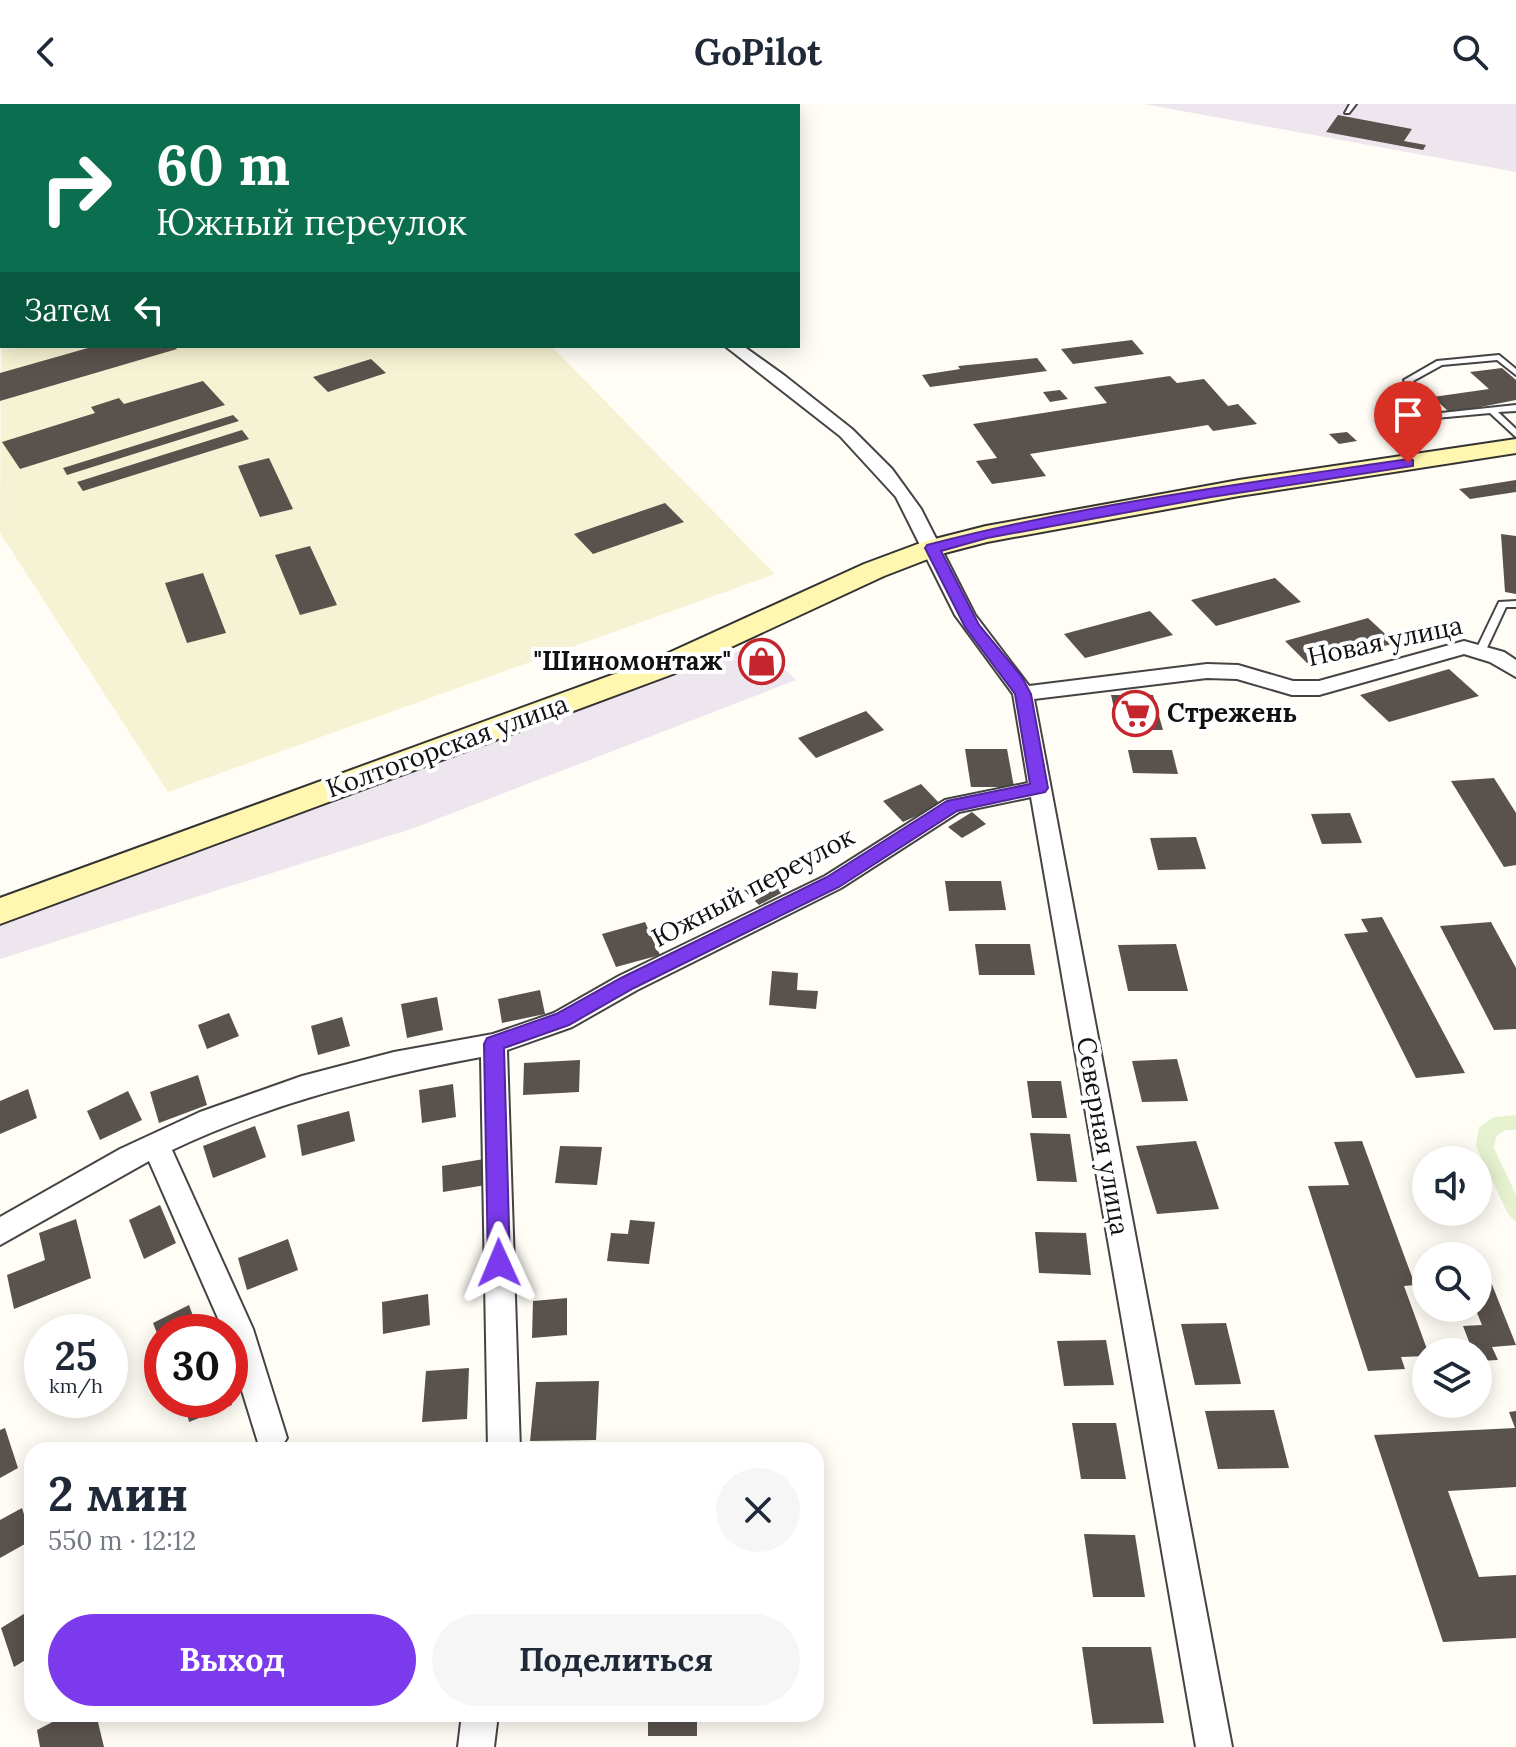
<!DOCTYPE html>
<html lang="ru">
<meta charset="utf-8">
<style>
:root{--surface:#fff;--page:#f6f6f7;--text:#1f2937;--muted:#747a83;--accent:#7c3aed}
body{margin:0;font-family:Lora,serif;background:var(--page);color:var(--text);height:100vh;display:flex;flex-direction:column;font-size:30px;white-space:nowrap}
*{box-sizing:border-box;margin:0}
p{font-size:26px;color:var(--muted)}
.icon{flex:none;width:44px;height:44px;fill:none;stroke:currentColor;stroke-width:2;stroke-linecap:round;stroke-linejoin:round}
.map{position:relative;flex:1;overflow:hidden}
.sheet{position:absolute;left:24px;top:1338px;width:800px;height:280px;display:flex;flex-direction:column;background:var(--surface);border-radius:24px;box-shadow:0 4px 20px #0003}
.sheet>*{flex:none}
.banner{position:absolute;left:0px;top:0px;width:800px;height:244px;box-shadow:0 4px 20px #0003;background:#0b6e4f;color:#fff;overflow:hidden}
.buttons{position:absolute;left:1412px;top:1042px;display:grid;gap:16px}
.buttons a{display:grid;place-items:center;width:80px;height:80px;border-radius:50%;background:var(--surface);box-shadow:0 4px 20px #0003;font-size:40px}
.speed{position:absolute;left:24px;top:1210px;display:flex;gap:16px;font-size:40px;font-weight:700;text-align:center}
.speed>*{display:grid;place-content:center;width:104px;height:104px;border-radius:50%;background:var(--surface);box-shadow:0 4px 20px #0003;line-height:1}
.speed small{font-size:20px;font-weight:400}
.speed .limit{border:12px solid #d22;background:#fff;color:#111}
.pin{position:absolute;display:grid;place-items:center;width:68px;height:68px;color:#fff;margin:-82px -34px;border-radius:50% 50% 50% 0;rotate:-45deg;box-shadow:0 0 8px #0007}
.pin .icon{rotate:45deg}
.me{position:absolute;width:88px;margin:-44px;rotate:359deg;stroke-linejoin:round;filter:drop-shadow(0 0 6px #0008)}
.turn{display:flex;align-items:center;gap:28px;height:168px;padding:0 24px;font-size:36px}
.turn .icon{width:104px;height:104px;stroke-width:2.5}
.turn b{display:block;font-size:56px;line-height:68px}
.then{display:flex;align-items:center;height:76px;padding:0 24px;background:#0003;gap:16px;font-size:30px}
.round{display:grid;place-items:center;flex:none;width:84px;height:84px;border-radius:42px;background:var(--page)}
.summary{display:flex;align-items:center;justify-content:space-between;height:136px;padding:0 24px}
h1{font-size:48px;font-weight:800;line-height:60px}
.primary-button{display:flex;gap:16px;margin-top:auto;padding:16px 24px}
.primary-button a{flex:1;height:92px;border-radius:48px;background:var(--accent);color:#fff;font-size:32px;font-weight:800;line-height:92px;text-align:center}
.primary-button a+a{background:var(--page);color:var(--text)}
header{display:flex;justify-content:space-between;align-items:center;height:104px;padding:0 24px;background:var(--surface);font-size:36px;font-weight:800}
.map>svg:first-child{display:block}
.industrial{fill:#eee6ef}
.farmland{fill:#f6f3d4}
.pitch{fill:#e6f2cf}
.building{fill:#5a524d}
.lines{fill:none;stroke-linecap:round;stroke-linejoin:round}
.lane-casing{stroke:#444;stroke-width:4}
.street-casing{stroke:#444;stroke-width:4}
.secondary-casing{stroke:#333;stroke-width:4}
.lane{fill:#fff;fill-rule:evenodd}
.street{fill:#fff;fill-rule:evenodd}
.secondary{fill:#fff6b0;fill-rule:evenodd}
.route{fill:#7c3aed;stroke:#51269a;stroke-width:2}
.labels{text-anchor:middle;stroke-width:8;stroke-linejoin:round;paint-order:stroke}
.street-label{font-size:26px;fill:#111;stroke:#fff}
.poi-label{font-size:26px;font-weight:bold;fill:#111;stroke:#fff;text-anchor:end}
</style>
<header><svg class="icon" aria-label="back" viewBox="0 0 24 24"><path d="M15 5l-7 7 7 7"/></svg>GoPilot<svg class="icon" aria-label="search" viewBox="0 0 24 24"><circle cx="10" cy="10" r="6"/><path d="M15 15l6 6"/></svg></header>
<div class="map">
<svg width="1516" height="1643" viewBox="0 0 1516 1643">
<rect width="100%" height="100%" fill="#fffdf5"/>
<g class="industrial">
<polygon points="1144,0 1516,0 1516,68 1166,4"/>
<polygon points="758,540 796,576 414,724 0,855 0,821"/>
</g>
<polygon class="farmland" points="2,13 2,242 551,242 775,470 168,688 0,429"/>
<polygon class="pitch" points="1516,1011 1516,1026 1505,1026 1496,1033 1494,1044 1516,1091 1516,1118 1508,1110 1476,1042 1479,1023 1494,1013"/>
<g class="building">
<polygon points="1338,11 1412,25 1404,37 1426,41 1423,46 1326,28"/>
<polygon points="1132,236 1144,250 1073,260 1061,245"/>
<polygon points="95,242 174,242 177,245 0,297 0,269"/>
<polygon points="1037,254 1047,267 930,283 922,271 960,265 958,262"/>
<polygon points="371,255 386,269 328,288 313,273"/>
<polygon points="1502,264 1516,276 1516,296 1450,309 1433,293 1489,285 1470,268"/>
<polygon points="1170,272 1177,279 1204,275 1228,302 1238,300 1257,320 1213,327 1208,321 1030,350 1046,372 992,380 976,357 997,354 973,320 1107,299 1094,283"/>
<polygon points="203,277 225,301 20,365 2,338 95,309 91,303 119,294 124,300"/>
<polygon points="1060,286 1068,295 1050,298 1043,288"/>
<polygon points="233,311 239,317 67,371 63,364"/>
<polygon points="242,326 249,335 83,387 77,378"/>
<polygon points="1347,328 1357,337 1339,340 1329,330"/>
<polygon points="269,354 293,405 260,413 238,362"/>
<polygon points="1516,376 1516,388 1470,395 1459,385"/>
<polygon points="665,399 684,418 593,450 574,430"/>
<polygon points="1501,430 1516,432 1516,490 1505,488"/>
<polygon points="310,442 337,501 300,511 275,451"/>
<polygon points="203,469 226,529 187,539 165,479"/>
<polygon points="1275,474 1301,498 1216,522 1191,496"/>
<polygon points="1150,507 1173,531 1085,554 1064,530"/>
<polygon points="1368,514 1395,539 1311,563 1285,537"/>
<polygon points="1449,565 1479,592 1389,618 1360,591"/>
<polygon points="1111,591 1153,591 1163,626 1119,626"/>
<polygon points="866,607 884,626 816,654 798,634"/>
<polygon points="965,645 1007,645 1014,683 971,683"/>
<polygon points="1128,646 1172,646 1178,670 1133,669"/>
<polygon points="1494,674 1516,709 1516,761 1504,763 1451,677"/>
<polygon points="921,680 941,701 903,718 883,697"/>
<polygon points="972,708 986,720 962,734 948,723"/>
<polygon points="1350,709 1362,739 1322,740 1311,710"/>
<polygon points="1196,733 1206,765 1158,766 1150,734"/>
<polygon points="772,771 787,786 759,801 744,786"/>
<polygon points="945,777 1001,777 1006,806 949,807"/>
<polygon points="1382,813 1465,969 1416,974 1344,830 1368,828 1361,815"/>
<polygon points="645,818 660,851 616,863 602,830"/>
<polygon points="1491,818 1516,864 1516,925 1494,926 1440,822"/>
<polygon points="975,840 1030,840 1035,871 979,871"/>
<polygon points="1176,840 1188,887 1128,887 1118,841"/>
<polygon points="772,867 798,869 797,886 818,887 816,905 769,901"/>
<polygon points="540,886 545,910 502,919 498,895"/>
<polygon points="437,893 443,926 407,934 401,900"/>
<polygon points="229,909 239,932 207,945 198,921"/>
<polygon points="342,913 350,942 318,951 311,922"/>
<polygon points="1177,955 1188,997 1142,998 1132,957"/>
<polygon points="580,956 579,988 523,991 524,959"/>
<polygon points="198,971 207,1001 159,1019 150,988"/>
<polygon points="1027,977 1061,977 1067,1014 1032,1014"/>
<polygon points="453,980 456,1013 422,1019 419,986"/>
<polygon points="28,985 37,1014 0,1030 0,997"/>
<polygon points="128,987 142,1016 100,1036 87,1007"/>
<polygon points="349,1007 355,1037 302,1052 297,1021"/>
<polygon points="255,1022 266,1053 213,1074 203,1042"/>
<polygon points="1030,1029 1070,1030 1077,1078 1037,1077"/>
<polygon points="1196,1037 1219,1105 1157,1110 1136,1042"/>
<polygon points="1362,1037 1415,1181 1404,1182 1428,1248 1426,1252 1401,1253 1405,1265 1368,1267 1308,1082 1349,1081 1334,1038"/>
<polygon points="560,1042 602,1043 597,1081 555,1079"/>
<polygon points="484,1055 486,1081 443,1088 442,1062"/>
<polygon points="160,1101 176,1139 144,1155 129,1116"/>
<polygon points="76,1115 91,1174 14,1205 7,1171 45,1156 39,1129"/>
<polygon points="630,1116 655,1118 649,1160 607,1157 611,1129 628,1130"/>
<polygon points="1035,1128 1086,1129 1091,1171 1039,1169"/>
<polygon points="288,1135 298,1166 247,1186 238,1154"/>
<polygon points="1478,1173 1489,1173 1516,1241 1492,1243 1498,1256 1478,1257 1478,1248 1473,1248 1463,1222 1482,1221 1475,1204 1478,1204"/>
<polygon points="428,1190 430,1221 383,1230 382,1198"/>
<polygon points="567,1194 567,1231 532,1234 533,1197"/>
<polygon points="189,1201 199,1228 162,1228 162,1242 153,1219"/>
<polygon points="1226,1219 1241,1280 1195,1281 1181,1220"/>
<polygon points="1106,1236 1114,1281 1064,1282 1057,1237"/>
<polygon points="469,1264 467,1315 422,1318 426,1267"/>
<polygon points="599,1277 596,1336 530,1337 536,1278"/>
<polygon points="184,1296 230,1296 232,1301 189,1318"/>
<polygon points="1274,1306 1289,1364 1218,1365 1205,1307"/>
<polygon points="1516,1307 1516,1383 1448,1387 1479,1473 1516,1471 1516,1534 1443,1538 1374,1331 1515,1324 1509,1308"/>
<polygon points="1072,1319 1116,1319 1126,1375 1081,1375"/>
<polygon points="5,1324 18,1364 0,1374 0,1326"/>
<polygon points="22,1404 32,1436 0,1454 0,1416"/>
<polygon points="1084,1430 1135,1431 1145,1493 1093,1493"/>
<polygon points="32,1505 32,1552 14,1563 1,1524"/>
<polygon points="1082,1543 1151,1543 1164,1619 1093,1620"/>
<polygon points="68,1610 96,1610 104,1643 40,1643 37,1626"/>
<rect x="648" y="1610" width="49" height="22"/>
</g>
<g class="lines">
<defs>
<g id="lane">
<polygon points="1350,0 1356,0 1349,9 1345,9"/>
<polygon points="1499,251 1516,265 1516,271 1497,256 1442,261 1413,277 1419,289 1441,309 1516,301 1516,307 1498,308 1516,325 1516,333 1490,309 1436,314 1412,292 1404,276 1437,257"/>
<polygon points="1516,497 1516,503 1506,503 1485,548 1477,548 1476,546 1499,498"/>
</g>
<g id="street">
<polygon points="386,0 400,0 401,2 387,2"/>
<path d="M 725,242 L 743,242 L 785,272 L 852,325 L 892,365 L 921,405 L 975,511 L 1029,582 L 1207,560 L 1238,561 L 1293,577 L 1319,577 L 1464,537 L 1504,548 L 1516,556 L 1516,573 L 1490,558 L 1464,550 L 1319,591 L 1292,591 L 1237,575 L 1207,574 L 1034,595 L 1232,1643 L 1196,1643 L 1031,693 L 959,708 L 841,784 L 637,886 L 572,923 L 507,946 L 520,1346 L 488,1346 L 481,953 C 374,973 271,999 172,1046 L 253,1225 L 287,1334 L 279,1346 L 260,1345 L 230,1248 L 230,1228 L 224,1228 L 149,1057 L 0,1141 L 0,1113 L 120,1045 L 200,1008 L 302,972 L 394,948 L 493,930 L 554,909 L 619,872 L 825,772 L 945,696 L 1028,679 L 1013,590 L 955,511 L 896,393 L 840,332 Z"/>
<polygon points="462,1610 498,1610 494,1643 458,1643"/>
</g>
<polygon id="secondary" points="1516,335 1516,349 1239,392 987,438 941,450 884,472 673,570 0,820 0,794 653,556 864,460 923,438 986,422 1239,376"/>
</defs>
<use href="#lane" class="lane-casing"/>
<use href="#street" class="street-casing"/>
<use href="#secondary" class="secondary-casing"/>
<use href="#lane" class="lane"/>
<use href="#street" class="street"/>
<use href="#secondary" class="secondary"/>
</g>
<path class="route" d="M 1408,355 L 1413,356 L 1413,362 L 1211,393 L 987,434 L 941,447 L 979,521 L 1022,573 L 1031,590 L 1048,684 L 1045,688 L 957,707 L 839,783 L 634,884 L 569,921 L 504,944 L 510,1159 L 507,1166 L 499,1168 L 491,1166 L 488,1159 L 484,940 L 487,934 L 556,910 L 621,874 L 827,773 L 947,697 L 1030,680 L 1015,590 L 965,523 L 925,444 L 927,441 C 1085,400 1248,379 1408,355 Z"/>
<defs>
<symbol id="shop-ring" viewBox="-11 -11 22 22"><circle r="9.5" fill="#fff" stroke="#c4262e" stroke-width="1.5"/><path d="M-5-2.5h2.3a2.7 3.5 0 0 1 5.4 0H5L5.5 6h-11ZM-1.5-2.5h3a1.5 2.3 0 0 0-3 0Z" fill="#c4262e"/></symbol>
<symbol id="supermarket-ring" viewBox="-11 -11 22 22"><circle r="9.5" fill="#fff" stroke="#c4262e" stroke-width="1.5"/><path d="M-6-5.5h2.5l.6 2H6L4.5 2H-2.5L-4.4-4H-6ZM-1.5 3.2a1.3 1.3 0 1 0 .1 0ZM3 3.2a1.3 1.3 0 1 0 .1 0Z" fill="#c4262e"/></symbol>
</defs>
<g fill-rule="evenodd">
<use href="#shop-ring" x="736" y="532" width="51" height="51"/>
<use href="#supermarket-ring" x="1110" y="584" width="51" height="51"/>
</g>
<g class="labels">
<g class="street-label">
<text transform="translate(1385 537) rotate(-12)" y="9">Новая улица</text>
<text transform="translate(447 642) rotate(-20)" y="9">Колтогорская улица</text>
<text transform="translate(753 783) rotate(-28)" y="9">Южный переулок</text>
<text transform="translate(1103 1032) rotate(80)" y="9">Северная улица</text>
</g>
<g class="poi-label">
<text x="731" y="566">"Шиномонтаж"</text>
<text x="1167" y="618" text-anchor="start">Стрежень</text>
</g>
</g>
</svg>
<div class="buttons">
<a><svg class="icon" aria-label="sound" viewBox="0 0 24 24"><path d="M4 9h4l5-4v14l-5-4H4zM17 9q2 3 0 6"/></svg></a>
<a><svg class="icon" aria-label="search" viewBox="0 0 24 24"><circle cx="10" cy="10" r="6"/><path d="M15 15l6 6"/></svg></a>
<a><svg class="icon" aria-label="layers" viewBox="0 0 24 24"><path d="M12 4l9 5-9 5-9-5zM3 14l9 5 9-5"/></svg></a>
</div>
<div class="speed"><div>25<small>km/h</small></div><div class="limit">30</div></div>
<div class="pin" style="left:1408px;top:359px;background:#d93025"><svg class="icon" aria-label="arrive" viewBox="0 0 24 24"><path d="M6 21V4h12l-3 4 3 4H6"/></svg></div>
<svg class="me" style="left:499px;top:1159px" viewBox="-20 -20 40 40"><path d="M0-17L14 15 0 8-14 15z" fill="#7c3aed" stroke="#fff" stroke-width="4"/></svg>
<div class="banner">
<div class="turn"><svg class="icon" aria-label="right" viewBox="0 0 24 24"><path d="M7 20v-9h11M14 6l5 5-5 5"/></svg><div><b>60 m</b>Южный переулок</div></div>
<div class="then">Затем<svg class="icon" aria-label="left" viewBox="0 0 24 24"><path d="M17 20v-9H6M10 6l-5 5 5 5"/></svg></div>
</div>
<section class="sheet">
<div class="summary"><div><h1>2 мин</h1><p>550 m · 12:12</p></div><a class="round"><svg class="icon" aria-label="close" viewBox="0 0 24 24"><path d="M6 6l12 12M18 6L6 18"/></svg></a></div>
<div class="primary-button"><a>Выход</a><a>Поделиться</a></div>
</section>
</div>
